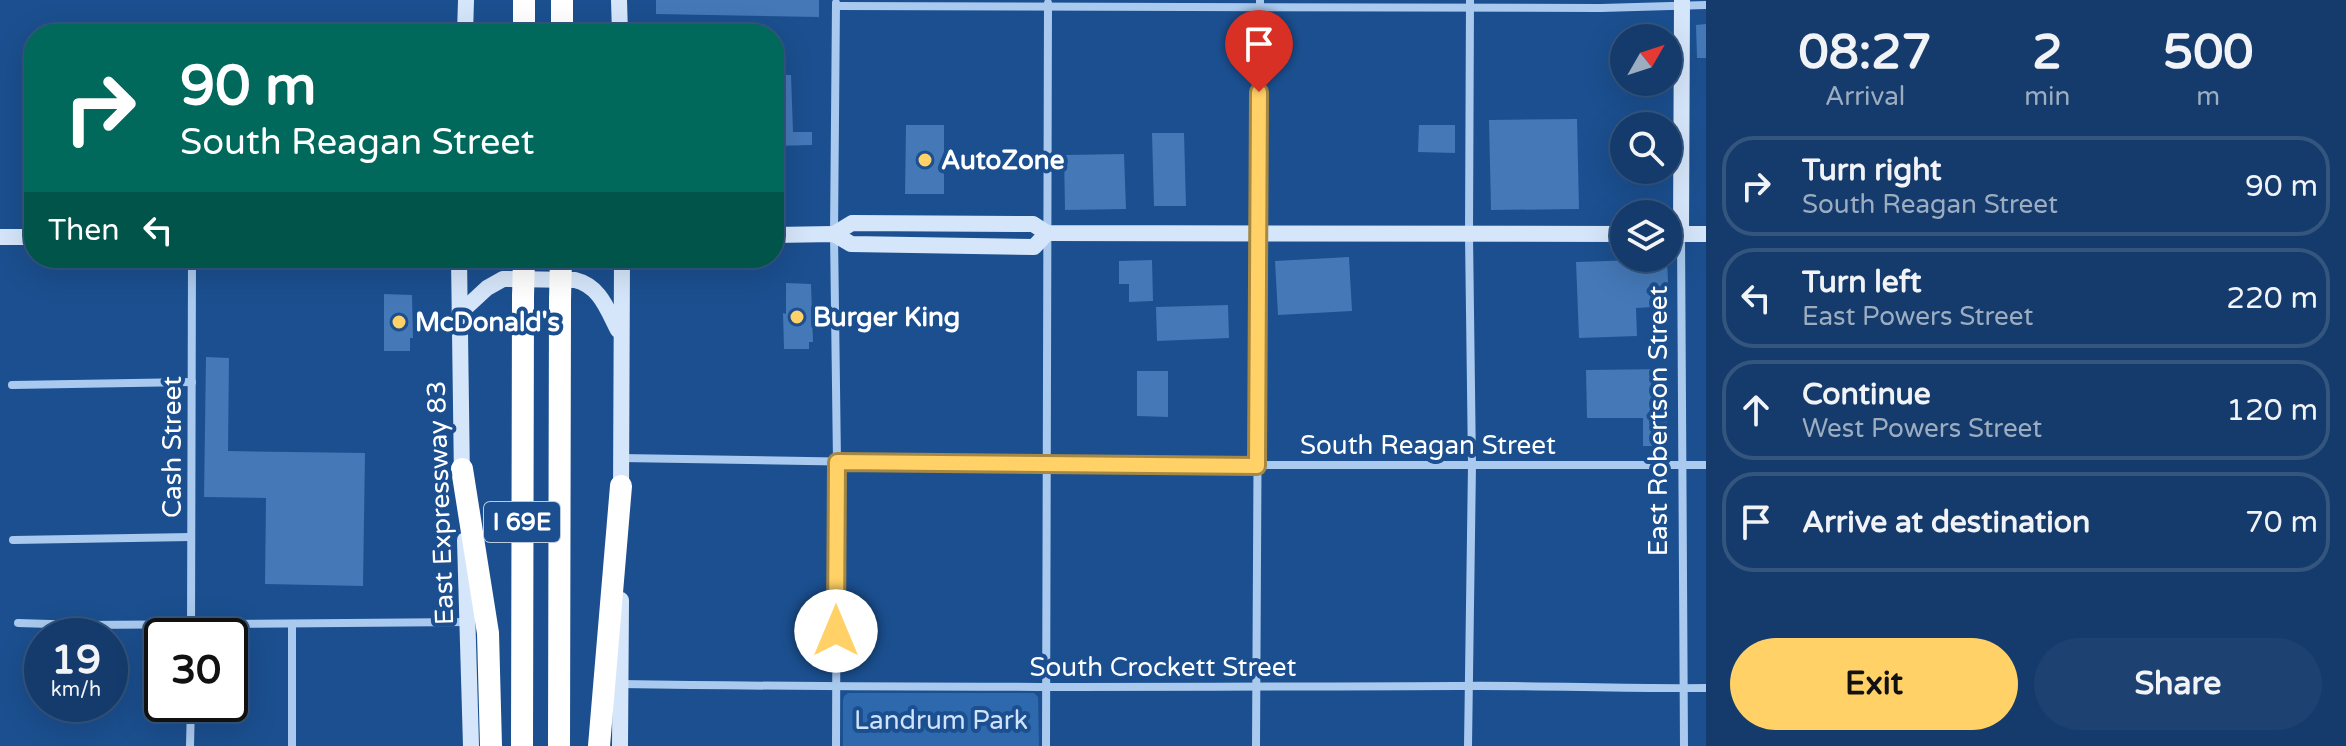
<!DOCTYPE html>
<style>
:root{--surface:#143b6b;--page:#1d4271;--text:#f1f3f6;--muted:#9dadc1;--line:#33557e;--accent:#ffd166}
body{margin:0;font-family:"Varela Round",sans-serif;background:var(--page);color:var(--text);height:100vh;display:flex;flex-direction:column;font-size:30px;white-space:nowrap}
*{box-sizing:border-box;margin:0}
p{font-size:26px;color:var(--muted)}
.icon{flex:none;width:44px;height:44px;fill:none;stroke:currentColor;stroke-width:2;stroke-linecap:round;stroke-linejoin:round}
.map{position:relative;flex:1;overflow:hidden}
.side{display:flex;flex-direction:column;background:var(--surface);width:640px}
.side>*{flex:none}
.top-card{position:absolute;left:24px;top:24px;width:760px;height:244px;border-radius:32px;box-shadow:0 8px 32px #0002,0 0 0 2px var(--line);background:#00695c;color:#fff;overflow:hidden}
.needle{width:52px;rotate:51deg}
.tools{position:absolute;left:1610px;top:24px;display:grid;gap:16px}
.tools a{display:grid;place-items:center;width:72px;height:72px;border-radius:50%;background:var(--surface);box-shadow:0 8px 32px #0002,0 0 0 2px var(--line);font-size:40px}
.speed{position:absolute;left:24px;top:618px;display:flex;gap:16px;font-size:40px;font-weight:700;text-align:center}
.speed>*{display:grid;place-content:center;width:104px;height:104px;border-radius:50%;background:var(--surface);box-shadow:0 8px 32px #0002,0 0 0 2px var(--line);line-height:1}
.speed small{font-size:20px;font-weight:400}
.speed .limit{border:4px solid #111;border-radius:12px;background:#fff;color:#111}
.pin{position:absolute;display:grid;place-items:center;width:68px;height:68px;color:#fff;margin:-82px -34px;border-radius:50% 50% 50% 0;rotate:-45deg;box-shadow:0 0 8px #0007}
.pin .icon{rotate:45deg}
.me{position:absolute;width:88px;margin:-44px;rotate:0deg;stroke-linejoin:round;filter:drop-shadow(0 0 6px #0008)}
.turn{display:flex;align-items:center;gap:28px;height:168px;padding:0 24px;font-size:36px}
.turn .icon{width:104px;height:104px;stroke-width:2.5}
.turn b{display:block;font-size:56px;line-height:68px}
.then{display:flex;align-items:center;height:76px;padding:0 24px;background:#0003;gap:16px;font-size:30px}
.eta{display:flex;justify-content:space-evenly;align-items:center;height:136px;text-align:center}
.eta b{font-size:48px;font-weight:700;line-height:56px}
.action{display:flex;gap:16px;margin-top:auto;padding:16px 24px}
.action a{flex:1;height:92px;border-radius:48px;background:var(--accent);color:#111;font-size:32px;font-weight:700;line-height:92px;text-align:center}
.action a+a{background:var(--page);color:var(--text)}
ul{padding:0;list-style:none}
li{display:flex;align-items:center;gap:24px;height:100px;margin:0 16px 12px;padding:0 8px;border:4px solid var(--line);border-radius:32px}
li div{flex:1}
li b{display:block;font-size:30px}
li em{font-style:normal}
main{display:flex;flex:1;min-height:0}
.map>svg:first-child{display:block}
.green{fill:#2e69ad}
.building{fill:#4478b7}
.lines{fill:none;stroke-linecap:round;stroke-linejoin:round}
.street{stroke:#a9c9ee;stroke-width:8}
.secondary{stroke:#d6e6fa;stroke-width:16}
.highway{stroke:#fff;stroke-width:22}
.highway-bridge{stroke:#fff;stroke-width:22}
.route-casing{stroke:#a68842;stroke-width:20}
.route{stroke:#ffd166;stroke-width:14}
.poi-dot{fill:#ffd166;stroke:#1b4f8f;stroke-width:3}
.labels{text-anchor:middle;stroke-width:8;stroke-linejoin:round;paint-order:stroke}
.shield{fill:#1b4f8f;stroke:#bbcadd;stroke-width:2}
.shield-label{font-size:24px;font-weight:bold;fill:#fff}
.poi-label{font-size:26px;font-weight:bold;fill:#fff;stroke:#1b4f8f;text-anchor:start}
.street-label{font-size:26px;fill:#fff;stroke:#1b4f8f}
.park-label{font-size:26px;fill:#cfe3fa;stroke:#1b4f8f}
</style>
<main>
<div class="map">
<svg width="1706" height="746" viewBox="0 0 1706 746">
<rect width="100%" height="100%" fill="#1b4f8f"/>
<polygon class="green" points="848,693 1034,693 1038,697 1039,746 843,746 843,700 844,696"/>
<g class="building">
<polygon points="656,0 819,0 819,17 656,14"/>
<polygon points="1706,24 1706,58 1697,58 1696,25"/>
<polygon points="774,75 791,75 793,132 812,132 812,145 774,146"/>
<polygon points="1577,119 1579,209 1491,210 1489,120"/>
<polygon points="906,125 944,125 944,194 905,194"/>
<polygon points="1419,125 1455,125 1455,153 1418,152"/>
<polygon points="1152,133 1184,133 1186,206 1154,206"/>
<polygon points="1124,154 1126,209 1065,210 1064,155"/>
<polygon points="1349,257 1352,311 1278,315 1275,261"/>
<polygon points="1667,259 1669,306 1636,308 1637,336 1579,338 1576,262"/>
<polygon points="1152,260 1153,301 1129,302 1129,284 1119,284 1119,261"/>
<polygon points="786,283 811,284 813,342 809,342 809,349 784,349 783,313 786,314"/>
<polygon points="384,294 412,295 413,338 410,338 410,351 384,351"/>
<polygon points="1228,305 1229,338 1157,341 1156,307"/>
<polygon points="206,357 229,358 228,451 365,453 363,586 265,584 266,498 204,497"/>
<polygon points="1666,369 1667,446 1643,446 1643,418 1587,418 1586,370"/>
<polygon points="1137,371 1168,371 1168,417 1137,416"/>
</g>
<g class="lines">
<g class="street">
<polyline points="836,6 1601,8 1706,5"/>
<polyline points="1681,234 1684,746"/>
<polyline points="12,385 192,382"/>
<polyline points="621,458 1047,465 1706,465"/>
<polyline points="13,540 191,537"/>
<polyline points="18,623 83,625 467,622"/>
<polyline points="191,636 192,258"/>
<path d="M 620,684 C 899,688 1178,687 1457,686 C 1540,685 1623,689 1706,688"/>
<polyline points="190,746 191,704"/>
<polyline points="292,746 292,624"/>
<polyline points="836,746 837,462 834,234 836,3"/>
<polyline points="1046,746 1048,3"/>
<polyline points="1256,746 1260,0"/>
<polyline points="1468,746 1472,465 1469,235 1470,0"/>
</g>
<g class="secondary">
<polyline points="619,0 620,34"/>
<polyline points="465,34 466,0"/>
<polyline points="834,234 852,223 1033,224 1047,233 1624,234"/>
<polyline points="1668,234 1706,234"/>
<polyline points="1681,234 1682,0"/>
<polyline points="774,235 834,234 851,244 1034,247 1047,233"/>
<polyline points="0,237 34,237"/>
<polyline points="459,258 462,480"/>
<path d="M 460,313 L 487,288 L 503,279 L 575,280 C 600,286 607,309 618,330"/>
<polyline points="621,496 622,258"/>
<polyline points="465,540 471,746"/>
<polyline points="620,746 621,600"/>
</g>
<g class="highway">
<polyline points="524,0 524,34"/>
<polyline points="562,34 562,0"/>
<polyline points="462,469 488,633 491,746"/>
<polyline points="522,746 523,297"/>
<polyline points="559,746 560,300"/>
<polyline points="599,746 621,486"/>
</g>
<g class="highway-bridge">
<polyline points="523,297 524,258"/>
<polyline points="560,300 561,258"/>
</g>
</g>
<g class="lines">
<defs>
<polyline id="route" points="836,631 837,462 1257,466 1259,92"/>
</defs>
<use href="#route" class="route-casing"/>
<use href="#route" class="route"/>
</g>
<g class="poi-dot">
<circle cx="925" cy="160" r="8"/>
<circle cx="797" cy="317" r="8"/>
<circle cx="399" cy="322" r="8"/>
</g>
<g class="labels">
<rect class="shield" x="484" y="502" width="76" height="40" rx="6"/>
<g class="shield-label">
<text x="522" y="530">I 69E</text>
</g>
<g class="poi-label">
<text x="941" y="169">AutoZone</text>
<text x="813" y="326">Burger King</text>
<text x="415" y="331">McDonald's</text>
</g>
<g class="street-label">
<text transform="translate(1658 421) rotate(-90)" y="9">East Robertson Street</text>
<text x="1428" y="454">South Reagan Street</text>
<text transform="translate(172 447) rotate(-90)" y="9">Cash Street</text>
<text transform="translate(440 503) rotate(-92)" y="9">East Expressway 83</text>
<text x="1163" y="676">South Crockett Street</text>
</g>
<g class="park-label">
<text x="941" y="729">Landrum Park</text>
</g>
</g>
</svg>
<div class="tools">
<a><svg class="needle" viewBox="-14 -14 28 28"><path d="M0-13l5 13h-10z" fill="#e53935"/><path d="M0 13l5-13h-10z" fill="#9dadc1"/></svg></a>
<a><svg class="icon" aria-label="search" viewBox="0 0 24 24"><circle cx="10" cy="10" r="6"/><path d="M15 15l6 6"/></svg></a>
<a><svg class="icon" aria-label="layers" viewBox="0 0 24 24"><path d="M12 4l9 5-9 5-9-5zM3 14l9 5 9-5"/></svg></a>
</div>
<div class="speed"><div>19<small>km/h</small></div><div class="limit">30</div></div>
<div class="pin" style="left:1259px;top:92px;background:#d93025"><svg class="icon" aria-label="arrive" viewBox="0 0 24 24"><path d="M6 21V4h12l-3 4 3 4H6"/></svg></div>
<svg class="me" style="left:836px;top:631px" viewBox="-20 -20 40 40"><circle r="19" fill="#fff"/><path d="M0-13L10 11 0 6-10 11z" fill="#ffd166"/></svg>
<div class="top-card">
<div class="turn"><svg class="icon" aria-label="right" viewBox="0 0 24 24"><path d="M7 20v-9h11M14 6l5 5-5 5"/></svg><div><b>90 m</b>South Reagan Street</div></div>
<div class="then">Then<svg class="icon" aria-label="left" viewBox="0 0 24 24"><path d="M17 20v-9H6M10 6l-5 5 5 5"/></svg></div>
</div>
</div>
<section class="side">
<div class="eta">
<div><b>08:27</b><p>Arrival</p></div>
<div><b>2</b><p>min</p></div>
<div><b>500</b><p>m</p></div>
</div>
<ul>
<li><svg class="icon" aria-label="right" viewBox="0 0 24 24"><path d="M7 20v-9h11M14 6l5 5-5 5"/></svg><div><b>Turn right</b><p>South Reagan Street</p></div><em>90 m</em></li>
<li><svg class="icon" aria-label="left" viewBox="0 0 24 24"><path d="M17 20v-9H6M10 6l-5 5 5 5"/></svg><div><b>Turn left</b><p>East Powers Street</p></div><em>220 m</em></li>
<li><svg class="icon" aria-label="ahead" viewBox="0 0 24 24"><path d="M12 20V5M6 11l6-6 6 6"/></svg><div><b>Continue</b><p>West Powers Street</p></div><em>120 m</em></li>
<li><svg class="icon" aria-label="arrive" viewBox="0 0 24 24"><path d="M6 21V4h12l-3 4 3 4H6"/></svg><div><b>Arrive at destination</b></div><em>70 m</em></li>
</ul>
<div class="action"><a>Exit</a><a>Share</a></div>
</section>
</main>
